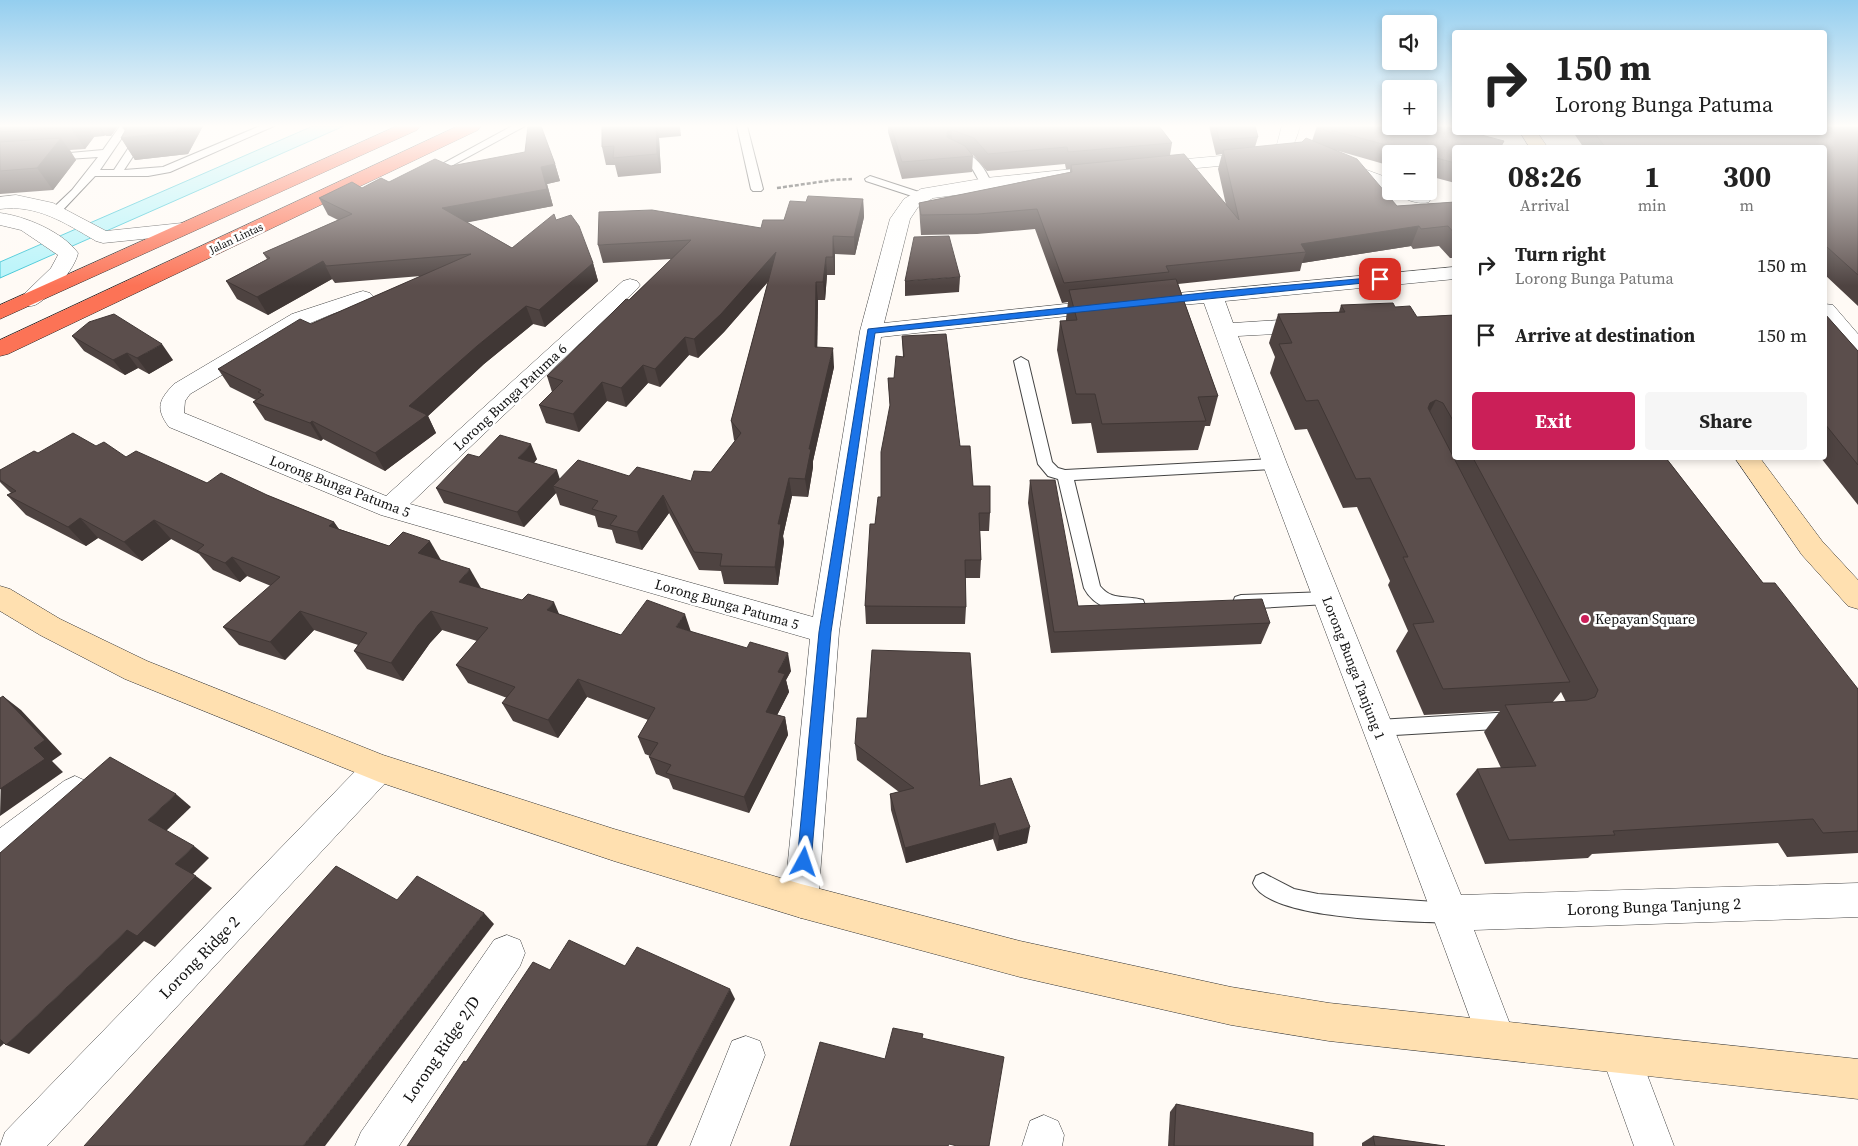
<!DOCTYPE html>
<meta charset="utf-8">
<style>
:root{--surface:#fff;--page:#f6f6f6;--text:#222;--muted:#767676;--accent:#cb1f58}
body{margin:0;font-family:"Source Serif 4",serif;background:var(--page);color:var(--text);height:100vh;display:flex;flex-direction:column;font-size:19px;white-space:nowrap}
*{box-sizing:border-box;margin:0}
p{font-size:16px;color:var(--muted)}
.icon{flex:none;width:28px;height:28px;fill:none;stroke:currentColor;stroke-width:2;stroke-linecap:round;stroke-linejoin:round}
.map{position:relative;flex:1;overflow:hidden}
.panel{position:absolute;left:1452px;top:145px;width:375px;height:315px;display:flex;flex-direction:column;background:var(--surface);border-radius:5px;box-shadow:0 2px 8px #0003}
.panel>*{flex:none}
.guide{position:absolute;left:1452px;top:30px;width:375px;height:105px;border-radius:5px;box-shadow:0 2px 8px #0003;background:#fff;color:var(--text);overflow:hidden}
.tools{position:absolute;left:1382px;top:15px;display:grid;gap:10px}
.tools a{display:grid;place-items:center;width:55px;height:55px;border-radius:5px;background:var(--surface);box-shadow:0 2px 8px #0003;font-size:25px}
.pin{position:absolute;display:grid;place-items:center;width:42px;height:42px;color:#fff;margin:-21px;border-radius:10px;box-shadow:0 2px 8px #0006}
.me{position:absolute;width:55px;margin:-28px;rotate:5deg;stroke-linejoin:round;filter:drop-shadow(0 0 4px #0008)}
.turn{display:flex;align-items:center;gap:18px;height:105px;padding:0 20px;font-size:22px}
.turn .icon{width:65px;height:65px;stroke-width:2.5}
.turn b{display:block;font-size:35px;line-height:42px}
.eta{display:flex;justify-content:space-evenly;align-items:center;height:85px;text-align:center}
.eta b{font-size:30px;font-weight:700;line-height:35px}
.primary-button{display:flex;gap:10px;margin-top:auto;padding:10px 20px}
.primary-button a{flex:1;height:58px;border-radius:5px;background:var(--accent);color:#fff;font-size:20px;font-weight:700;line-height:58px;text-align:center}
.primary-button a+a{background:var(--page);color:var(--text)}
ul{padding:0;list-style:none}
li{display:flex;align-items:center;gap:15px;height:70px;padding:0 20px}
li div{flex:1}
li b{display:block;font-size:19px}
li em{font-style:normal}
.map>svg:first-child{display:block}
.water{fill:#b6f4fa;stroke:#39c4d5}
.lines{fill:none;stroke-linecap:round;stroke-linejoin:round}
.lane-casing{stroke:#444;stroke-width:2}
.street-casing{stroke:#444;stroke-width:1}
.secondary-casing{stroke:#333;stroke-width:1}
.highway-casing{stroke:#222;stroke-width:1}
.path{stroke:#333;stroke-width:2.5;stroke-dasharray:4 2;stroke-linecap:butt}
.lane{fill:#fff;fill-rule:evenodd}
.street{fill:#fff;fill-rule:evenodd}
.secondary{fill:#ffe0b0;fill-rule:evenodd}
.highway{fill:#fc7356;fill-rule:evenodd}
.wall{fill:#4e4341;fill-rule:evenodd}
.shaded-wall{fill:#403735}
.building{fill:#5b4e4c;stroke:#403735}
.route{fill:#1a73e8;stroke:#114b97}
.poi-dot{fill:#cb1f58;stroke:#fff;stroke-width:2}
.labels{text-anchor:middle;stroke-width:5;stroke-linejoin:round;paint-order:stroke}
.far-street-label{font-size:11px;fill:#111;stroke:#fff}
.street-label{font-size:14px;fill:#111;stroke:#fff}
.poi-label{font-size:14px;fill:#111;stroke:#fff;text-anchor:start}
.near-street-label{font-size:16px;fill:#111;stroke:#fff}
</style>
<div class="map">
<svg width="1858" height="1146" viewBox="0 0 1858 1146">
<rect width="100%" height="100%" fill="#fffaf5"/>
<polygon class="water" points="313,126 344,126 0,278 0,262"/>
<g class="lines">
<defs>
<g id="lane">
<polygon points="120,126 130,126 100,170 114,170 143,126 153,126 124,170 163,167 260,126 274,126 170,172 148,176 95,176 60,213 52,213 50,211 52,209 72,190 98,157 52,160 48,159 47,157 48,155 103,150"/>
<polygon points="512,126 525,126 431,177 427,178 422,175"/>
<polygon points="737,126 747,126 763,189 761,191 753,191 751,189"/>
<path d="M 952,148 C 974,153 983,164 992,184 L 990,186 L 982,186 C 971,167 971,160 948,153 L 947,151 L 948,149 Z"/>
<polygon points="870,176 925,194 927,196 921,199 866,181 865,179"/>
<path d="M 1021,357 L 1028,361 L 1052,462 L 1058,468 L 1065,470 L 1274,459 L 1279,460 L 1281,464 L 1279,468 L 1274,469 L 1074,480 L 1100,586 C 1112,601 1126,595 1143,600 L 1145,605 L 1143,610 C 1122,617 1094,608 1084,588 L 1058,479 L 1048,476 L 1038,464 L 1014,361 Z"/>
<polygon points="1327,592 1333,593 1335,598 1333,603 1327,604 1241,609 1235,607 1233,602 1235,597 1241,595"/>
<polygon points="1513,712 1519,714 1522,720 1519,726 1513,728 1378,736 1372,734 1369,728 1372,722 1378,720"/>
<path d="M 1263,873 L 1294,889 L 1318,894 L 1450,903 L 1457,906 L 1460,913 L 1457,920 L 1450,923 C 1411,921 1269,921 1253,883 L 1256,876 Z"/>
</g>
<g id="street">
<path d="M 1282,126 L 1300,126 C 1295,144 1291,154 1273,161 L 1154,172 L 1148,171 L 1145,167 L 1148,163 L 1154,162 L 1264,152 L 1277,144 Z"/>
<polygon points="1340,160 1391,179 1392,191 1384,190 1334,169 1331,165 1334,161"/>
<path d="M 1074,169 L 1081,171 L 1083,175 L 1081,179 L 933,198 L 918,207 L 910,219 L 884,323 L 1103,300 L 1111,301 L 1114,306 L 1111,311 L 1103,312 L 881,337 L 839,632 L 818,901 L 813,913 L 801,918 L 789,913 L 784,901 L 810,639 L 381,515 L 169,427 C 155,408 159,400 174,384 L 292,314 L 356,293 L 363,291 L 370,293 L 374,297 L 370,301 L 332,314 L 308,324 L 190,394 L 185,401 L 184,413 L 386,496 L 623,281 L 630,279 L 637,281 L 640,285 L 637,289 L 410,504 L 813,617 L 860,331 L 890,219 L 904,199 L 921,189 L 986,178 Z"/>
<path d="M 1396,191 C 1407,191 1424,188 1431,198 L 1429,202 C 1419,205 1402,200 1396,191 Z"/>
<path d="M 16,195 L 53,203 L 106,231 L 182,223 L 189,225 L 192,229 L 189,233 L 182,235 L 103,243 L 96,241 C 65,223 37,204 0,209 L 0,197 Z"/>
<path d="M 0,213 C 25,216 63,232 78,253 C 75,269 51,296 37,304 C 32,307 27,306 21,305 L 18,300 L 51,268 L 58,255 L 21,230 L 0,225 Z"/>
<path d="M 1455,267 L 1455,279 L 1225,301 L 1233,323 L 1311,318 L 1319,320 L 1322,325 L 1319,330 L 1311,332 L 1238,336 L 1287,464 L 1461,895 L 1858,883 L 1858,917 L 1474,930 L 1516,1040 L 1510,1053 L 1497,1059 L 1484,1053 L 1478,1040 C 1389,793 1292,550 1204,303 L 1146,308 L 1138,307 L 1135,302 L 1138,297 L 1146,296 Z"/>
<polygon points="1825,304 1833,305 1858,334 1858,355 1850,353 1825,323"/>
<polygon points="379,754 390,758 395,768 390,778 47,1146 0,1146 5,1132 368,758"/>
<polygon points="75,776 86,781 91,791 86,801 12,859 0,864 0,828 64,781"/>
<polygon points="507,935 520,940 525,953 520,966 399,1146 355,1146 361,1132 494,940"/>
<polygon points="1620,1035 1634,1040 1674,1146 1634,1146 1601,1054 1606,1040"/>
<polygon points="746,1036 760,1041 765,1055 730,1146 690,1146 732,1041"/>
<polygon points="1044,1115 1058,1121 1064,1135 1062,1146 1022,1146 1030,1121"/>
</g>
<g id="secondary">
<polygon points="1520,132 1537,132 1548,148 1530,148"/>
<polygon points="1735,458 1760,458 1822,541 1858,580 1858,609 1848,606 1802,555"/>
<polygon points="0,586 10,589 60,619 147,661 383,755 614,829 801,884 1020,941 1231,987 1329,1003 1858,1059 1858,1099 1329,1041 1231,1025 1020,977 801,918 614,861 379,782 125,679 40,635 0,611"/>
</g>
<g id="highway">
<polygon points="397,126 420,126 417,130 0,319 0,305"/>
<polygon points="458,126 481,126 478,130 8,354 0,356 0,340"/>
</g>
</defs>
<use href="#lane" class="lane-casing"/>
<use href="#street" class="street-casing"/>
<use href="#secondary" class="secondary-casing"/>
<use href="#highway" class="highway-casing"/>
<polyline class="path" points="777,188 833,180 852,179"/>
<use href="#lane" class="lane"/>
<use href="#street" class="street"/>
<use href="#secondary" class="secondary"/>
<use href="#highway" class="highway"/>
</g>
<g class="wall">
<polygon points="0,126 118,126 111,136 106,136 105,135 104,136 94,137 85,149 70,150 76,160 53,190 0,194"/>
<polygon points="121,126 203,126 188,154 135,160 121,138 125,131"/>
<polygon points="602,126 680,126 681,136 659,138 661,173 618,177 615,165 606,165 602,147"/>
<polygon points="888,126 1159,126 1172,143 1170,155 1226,205 1218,169 1222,154 1216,155 1209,126 1255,126 1258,137 1255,147 1312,141 1317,126 1449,126 1455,148 1455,183 1429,176 1429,154 1391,154 1391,166 1335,150 1397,206 1455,202 1455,258 1450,258 1439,246 1413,249 1411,246 1302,263 1300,271 1178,284 1218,396 1210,426 1205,426 1198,450 1097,453 1091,423 1072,424 1057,350 1060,321 1066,321 1066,319 1068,302 1062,303 1035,229 977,234 921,235 920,222 919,203 1070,172 1070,169 1066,169 1065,164 987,171 973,155 972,154 973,156 972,172 902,179 888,132"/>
<polygon points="1858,126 1858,306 1825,275 1825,148 1584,148 1573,132 1825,132"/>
<polygon points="555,164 560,181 547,184 553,206 467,222 512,248 556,220 593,263 598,281 545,327 533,324 484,364 428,416 436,433 385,471 323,439 321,441 265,420 253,402 256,400 230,387 218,369 311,324 421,276 335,283 332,279 268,315 237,299 226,281 267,259 263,253 338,220 328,215 319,198 362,188 389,182 451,166"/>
<polygon points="863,199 864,217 855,255 835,254 835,275 827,275 825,300 818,300 817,347 834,367 813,461 813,467 808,497 792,496 783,536 784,542 778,585 724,584 721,571 699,570 669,513 642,550 616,543 612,530 598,527 595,516 560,505 556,493 524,527 444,503 436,488 479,457 537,459 534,463 560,479 629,476 691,481 711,472 735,441 734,440 731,421 768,282 724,332 698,358 689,355 660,387 648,383 626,407 607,401 579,432 546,423 539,405 552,392 547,376 629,300 671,259 603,263 598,245 761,228 784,220 806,202"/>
<polygon points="960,277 959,292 905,296 905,281"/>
<path d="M 1341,305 L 1395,307 L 1417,317 L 1455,315 L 1455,458 L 1666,458 L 1763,583 L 1858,689 L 1858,853 L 1787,857 L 1778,843 L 1592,854 L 1588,858 L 1485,864 L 1456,794 L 1477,769 L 1501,768 L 1484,732 L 1500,711 L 1424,715 L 1396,651 L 1408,631 L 1388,585 L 1390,581 L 1357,507 L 1343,508 L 1307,429 L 1295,430 L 1270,373 L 1275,357 L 1269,343 L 1278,314 L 1339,312 ZM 1561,692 L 1566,702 L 1552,703 Z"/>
<polygon points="1825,314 1858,351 1858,505 1821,458 1825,458"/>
<polygon points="72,336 173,360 149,374 138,368 125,375 84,351"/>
<polygon points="902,336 960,446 973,486 990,513 989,531 980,531 981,560 980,578 965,578 966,607 965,624 866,624 865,606 875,524 881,497 890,406 888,378 894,378 903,357"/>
<polygon points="96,446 126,457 207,483 267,495 334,522 339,529 389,546 441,560 481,588 621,635 690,631 791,671 786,680 789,692 777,715 785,717 788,735 749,813 673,789 669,779 656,774 649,757 650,756 645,754 638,737 648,720 587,697 558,738 513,721 502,703 507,698 468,683 456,665 477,641 442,630 430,643 403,681 367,669 354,651 358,645 314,630 285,660 239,645 223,627 271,586 247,576 240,582 213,570 199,554 171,539 142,561 98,538 86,546 26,515 7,495 11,493 0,482 0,470 38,453"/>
<polygon points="1030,480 1078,606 1270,623 1261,644 1051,653 1028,503"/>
<polygon points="855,744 980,786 1027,843 997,851 993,839 906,863 891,810 890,794 899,792 857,760"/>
<polygon points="1176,1104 1313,1146 1168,1146 1170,1112"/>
<polygon points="1373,1136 1445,1146 1362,1146 1362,1143"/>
</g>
<g class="shaded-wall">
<polygon points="71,126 87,126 94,137 85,149 70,127"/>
<polygon points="98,126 100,126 105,135 104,136"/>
<polygon points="105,126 118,126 111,136"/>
<polygon points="179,126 203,126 188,154 135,160 121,138"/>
<polygon points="656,126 657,126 659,138 661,173 657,154"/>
<polygon points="952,130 952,146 946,148 947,132"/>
<polygon points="61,138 76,160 53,190 37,168"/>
<polygon points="555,164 560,181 547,184 553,206 449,226 442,208 541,167"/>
<polygon points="863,199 864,217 855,255 854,237"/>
<polygon points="1419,226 1411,246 1302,263 1306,252 1301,244"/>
<polygon points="833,236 835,254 835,275 833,257"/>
<polygon points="776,252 778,270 724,332 698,358 694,339"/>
<polygon points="826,257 827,275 825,300 823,282"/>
<polygon points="323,261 332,279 268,315 257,297"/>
<polygon points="593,263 598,281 545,327 539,310"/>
<polygon points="816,282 818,300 817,366 815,347"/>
<polygon points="526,306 533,324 484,364 428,416 436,433 385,471 375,453 409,406 477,346"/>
<polygon points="685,337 689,355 660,387 655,369"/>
<polygon points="162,344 173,360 149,374 137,358"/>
<polygon points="833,348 834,367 813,461 813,467 808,497 805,479 809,449"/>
<polygon points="127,353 138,368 125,375 113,360"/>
<polygon points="643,365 648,383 626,407 621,388"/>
<polygon points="602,382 607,401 579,432 573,414"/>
<polygon points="1436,400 1421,429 1415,432 1430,403"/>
<polygon points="312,421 323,439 321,441 310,423"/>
<polygon points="531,444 537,459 525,473 518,458"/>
<polygon points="557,470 562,486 553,486 556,493 524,527 517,512"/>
<polygon points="789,478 792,496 783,536 784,542 778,585 775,567 778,524"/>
<polygon points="663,495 669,513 642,550 637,532"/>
<polygon points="80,518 98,538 86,546 68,527"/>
<polygon points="154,520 171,539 142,561 124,542"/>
<polygon points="334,522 346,541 329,526"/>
<polygon points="430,541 441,560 430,572 418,553"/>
<polygon points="232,557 247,576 240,582 225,563"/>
<polygon points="470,569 481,588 459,582"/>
<polygon points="554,602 562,621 547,610"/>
<polygon points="300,611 314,630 285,660 270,642"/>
<polygon points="431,611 442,630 430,643 403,681 391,663 418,625"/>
<polygon points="685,614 691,632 676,627"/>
<polygon points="788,653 791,671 786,680 789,692 770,729 766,712 778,672"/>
<polygon points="578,679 587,697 558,738 548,720"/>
<polygon points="3,696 21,710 62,754 52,761 63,772 0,816"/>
<polygon points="785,717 788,735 749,813 744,797"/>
<polygon points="176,794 191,807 165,832 148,820"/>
<polygon points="995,823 993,839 906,863 905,848"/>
<polygon points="1030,827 1027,843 997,851 999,836"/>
<polygon points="194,846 209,858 191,876 175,864"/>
<polygon points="196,876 212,888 155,947 144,941 29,1054 6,1045 127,930"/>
<polygon points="484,913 494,924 325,1146 303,1146"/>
<polygon points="730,989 735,999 657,1146 646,1146"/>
<polygon points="0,1034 10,1038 0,1047"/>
</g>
<g class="building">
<polygon points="0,126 71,126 70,127 0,132"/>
<polygon points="128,126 179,126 175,132 121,138"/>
<polygon points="528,126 541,126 555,164 541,167 547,189 442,208 512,248 554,214 556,220 571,215 579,226 593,263 539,310 526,306 477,346 409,406 427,415 375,453 312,421 310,423 253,402 264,395 258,392 261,390 218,369 300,319 311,324 471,254 326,266 323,261 257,297 226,281 270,258 263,253 352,214 319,198 352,182 362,188 381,178 389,182 435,159 451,166 525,152"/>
<polygon points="602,126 656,126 657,154 613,158 614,146 602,147"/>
<polygon points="891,126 1159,126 1172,143 1068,152 1067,147 988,154 974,138 952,130 947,132 947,137 965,146 973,156 902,162"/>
<polygon points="1216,126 1255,126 1258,137 1219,140"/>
<polygon points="1317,126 1448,126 1447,127 1455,129 1455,132 1470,132 1504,141 1500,148 1455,148 1455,163 1429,156 1429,154 1419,154 1331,130 1334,134 1317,127"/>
<polygon points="1825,126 1858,126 1858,275 1827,247 1825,247 1825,148 1592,148 1592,147 1605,147 1594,132 1825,132"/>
<polygon points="61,138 37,168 0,171 0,142"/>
<polygon points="1306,138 1357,159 1397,206 1455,202 1455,234 1448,226 1421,229 1419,226 1301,244 1306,252 1166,266 1169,272 1064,283 1037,209 978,214 921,215 919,203 1072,172 1071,165 1184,154 1239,220 1223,150 1302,142"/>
<polygon points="808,196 863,199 854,237 833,236 833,257 826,257 823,282 816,282 815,347 833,348 809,449 811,449 805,479 789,478 778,524 781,524 775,567 720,566 722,554 694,552 663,495 637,532 610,525 617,516 592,509 598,501 553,486 578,460 629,476 637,467 691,481 694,471 711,472 741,433 731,421 776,252 721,314 694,339 685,337 655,369 643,365 621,388 602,382 573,414 539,405 563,381 547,376 613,312 626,299 629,300 691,240 598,245 599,212 652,210 761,228 763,220 784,220 790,201 806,202"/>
<polygon points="949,236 960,277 905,281 914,237"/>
<polygon points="1176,279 1218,396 1198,397 1206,421 1102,424 1095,394 1076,394 1060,321 1077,320 1069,290"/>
<polygon points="1393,303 1395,307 1410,306 1417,317 1455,315 1455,424 1443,403 1436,400 1430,403 1428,408 1570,682 1443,689 1413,624 1434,622 1403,557 1408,557 1370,478 1356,479 1318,400 1306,401 1279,344 1292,343 1278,314 1345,312 1341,305"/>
<polygon points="114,314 162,344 137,358 127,353 113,360 72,336 89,322"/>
<polygon points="1825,314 1858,351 1858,465 1825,424"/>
<polygon points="946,334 960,446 970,446 973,486 990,486 990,513 979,513 981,560 965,560 966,607 865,606 870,524 875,524 878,497 881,497 881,452 890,405 888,378 894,378 896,356 904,357 902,336"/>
<polygon points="73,433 96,446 104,442 126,457 136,451 207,483 221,473 267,495 334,522 329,526 389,546 403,532 430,541 418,553 470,569 459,582 522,600 528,594 554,602 547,610 621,635 647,600 685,614 676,627 747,648 750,642 788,653 778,672 785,674 766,712 785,717 744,797 666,773 671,765 649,757 658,743 638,737 655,708 578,679 548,720 502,703 515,687 456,665 488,628 431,611 418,625 391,663 354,651 367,633 300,611 270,642 223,627 280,577 232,557 225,563 197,551 204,545 154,520 124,542 80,518 68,527 7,495 16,491 0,480 0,470 34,451 38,453"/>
<polygon points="500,435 531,444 518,458 557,470 517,512 436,488 468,454 479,457"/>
<polygon points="1473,458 1666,458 1763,583 1775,583 1858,689 1858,831 1823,833 1813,819 1613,831 1615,835 1509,840 1477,769 1536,766 1505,705 1587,700 1595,697 1598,690"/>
<polygon points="1030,480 1055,480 1078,606 1262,599 1270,623 1054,632"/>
<polygon points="872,650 970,653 980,786 1011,778 1030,827 999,836 995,823 905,848 890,794 914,788 855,744 857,718 867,718"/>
<polygon points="3,696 45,740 34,748 45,759 0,789 0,698"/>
<polygon points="110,757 176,794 148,820 194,846 175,864 196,876 137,936 127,930 6,1045 0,1039 0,853"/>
<polygon points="336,866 397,900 417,876 484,913 303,1146 84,1146"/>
<polygon points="569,940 625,966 637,947 730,989 646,1146 407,1146 464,1061 466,1062 533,962 550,970"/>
<polygon points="893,1028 923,1034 922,1038 1004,1057 989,1146 957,1146 949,1144 948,1146 790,1146 820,1042 885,1059"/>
<polygon points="1176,1104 1313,1133 1313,1146 1174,1146"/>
<polygon points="1373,1136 1445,1146 1375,1146"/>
</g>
<linearGradient id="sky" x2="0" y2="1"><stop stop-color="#94ceef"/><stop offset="0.44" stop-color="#fffdfa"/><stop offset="1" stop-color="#fffdfa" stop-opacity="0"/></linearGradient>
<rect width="1858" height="286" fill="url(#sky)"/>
<polygon class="route" points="1380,277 1385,279 1383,281 875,333 831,632 811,862 809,867 804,869 799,867 797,862 819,632 868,329 1212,292"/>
<circle class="poi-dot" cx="1585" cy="619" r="5"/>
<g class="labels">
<g class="far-street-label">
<text transform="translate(236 238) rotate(-25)" y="4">Jalan Lintas</text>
</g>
<g class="street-label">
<text transform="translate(510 397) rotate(-43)" y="5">Lorong Bunga Patuma 6</text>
<text transform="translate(340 486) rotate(21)" y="5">Lorong Bunga Patuma 5</text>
<text transform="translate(727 604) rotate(16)" y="5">Lorong Bunga Patuma 5</text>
<text transform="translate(1354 668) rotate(69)" y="5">Lorong Bunga Tanjung 1</text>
</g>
<g class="poi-label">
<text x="1595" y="624">Kepayan Square</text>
</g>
<g class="near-street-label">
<text transform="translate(1654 906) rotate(-2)" y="6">Lorong Bunga Tanjung 2</text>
<text transform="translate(199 957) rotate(-46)" y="6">Lorong Ridge 2</text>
<text transform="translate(441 1049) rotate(-56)" y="6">Lorong Ridge 2/D</text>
</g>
</g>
</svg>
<div class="tools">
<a><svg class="icon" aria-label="sound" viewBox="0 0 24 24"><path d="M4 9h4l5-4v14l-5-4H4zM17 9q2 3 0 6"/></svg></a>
<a>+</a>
<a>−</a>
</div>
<div class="pin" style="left:1380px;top:279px;background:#d93025"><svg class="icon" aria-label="arrive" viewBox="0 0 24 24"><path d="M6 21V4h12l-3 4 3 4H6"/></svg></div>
<svg class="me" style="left:804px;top:862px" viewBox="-20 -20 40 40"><path d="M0-17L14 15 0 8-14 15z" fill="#1a73e8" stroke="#fff" stroke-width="4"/></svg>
<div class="guide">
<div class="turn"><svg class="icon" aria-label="right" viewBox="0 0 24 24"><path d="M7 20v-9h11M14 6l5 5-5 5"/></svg><div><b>150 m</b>Lorong Bunga Patuma</div></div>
</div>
<section class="panel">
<div class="eta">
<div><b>08:26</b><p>Arrival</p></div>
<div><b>1</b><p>min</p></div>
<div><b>300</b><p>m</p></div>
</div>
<ul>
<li><svg class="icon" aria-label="right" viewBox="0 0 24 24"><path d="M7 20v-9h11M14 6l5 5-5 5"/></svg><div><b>Turn right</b><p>Lorong Bunga Patuma</p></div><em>150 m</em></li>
<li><svg class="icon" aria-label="arrive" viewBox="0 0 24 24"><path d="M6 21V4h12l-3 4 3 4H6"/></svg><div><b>Arrive at destination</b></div><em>150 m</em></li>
</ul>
<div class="primary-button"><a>Exit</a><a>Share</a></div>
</section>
</div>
